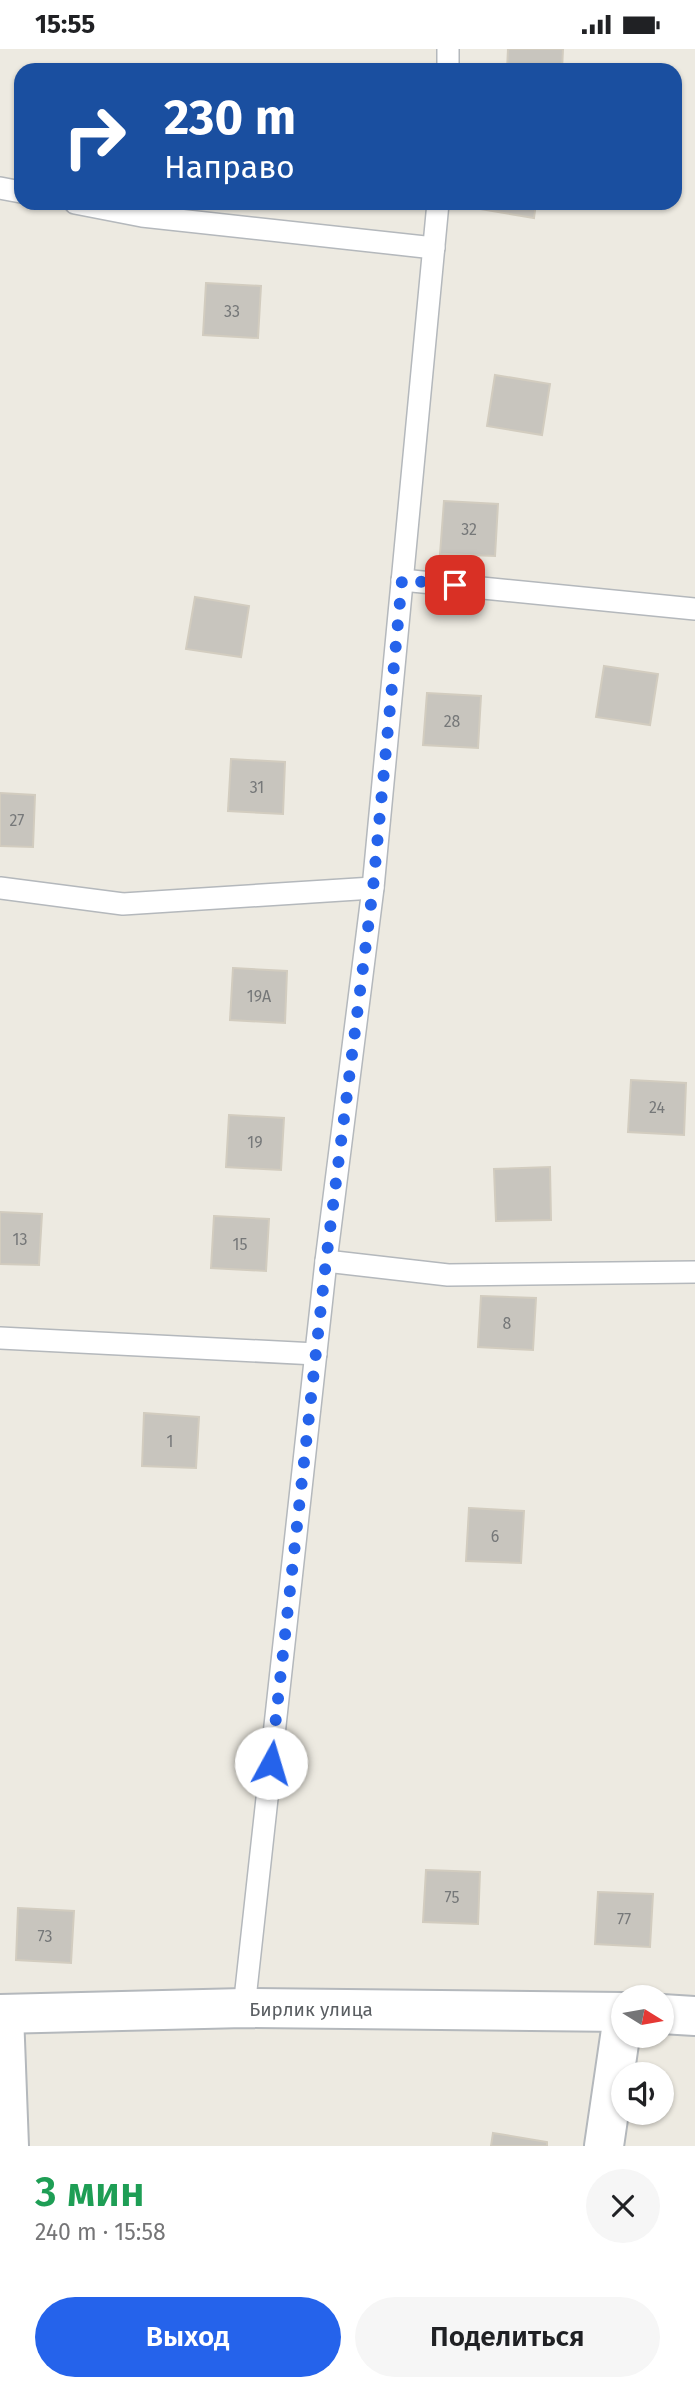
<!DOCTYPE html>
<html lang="ru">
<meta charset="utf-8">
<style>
:root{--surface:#fff;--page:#f6f6f6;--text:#202124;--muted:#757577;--accent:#2563eb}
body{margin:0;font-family:"Fira Sans",sans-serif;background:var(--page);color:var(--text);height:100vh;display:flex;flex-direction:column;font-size:26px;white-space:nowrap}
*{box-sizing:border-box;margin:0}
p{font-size:23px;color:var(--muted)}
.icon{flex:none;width:38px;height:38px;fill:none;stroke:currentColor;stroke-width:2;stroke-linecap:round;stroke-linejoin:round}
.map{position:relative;height:2097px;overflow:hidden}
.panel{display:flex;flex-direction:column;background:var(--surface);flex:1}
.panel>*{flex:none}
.guide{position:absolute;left:14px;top:14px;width:668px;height:147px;border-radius:21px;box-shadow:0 2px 5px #0004;background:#1a4fa0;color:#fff;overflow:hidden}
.needle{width:46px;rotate:101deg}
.controls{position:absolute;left:611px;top:1936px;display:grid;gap:14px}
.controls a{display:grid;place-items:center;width:63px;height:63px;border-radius:50%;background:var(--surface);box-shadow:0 2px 5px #0004;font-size:35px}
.pin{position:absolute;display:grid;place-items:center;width:60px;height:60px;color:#fff;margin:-30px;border-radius:14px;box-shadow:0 4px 10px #0006}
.me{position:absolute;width:77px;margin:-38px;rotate:6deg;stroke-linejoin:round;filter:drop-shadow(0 0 5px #0008)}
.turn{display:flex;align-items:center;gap:24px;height:147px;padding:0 35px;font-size:32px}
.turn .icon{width:91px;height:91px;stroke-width:2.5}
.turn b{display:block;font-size:49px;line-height:60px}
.round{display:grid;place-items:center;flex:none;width:74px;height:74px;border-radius:37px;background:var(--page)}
.head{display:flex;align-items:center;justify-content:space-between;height:119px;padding:0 35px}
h1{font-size:42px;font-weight:600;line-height:52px;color:#1e9e55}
.primary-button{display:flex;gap:14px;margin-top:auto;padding:14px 35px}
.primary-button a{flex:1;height:80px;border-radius:42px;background:var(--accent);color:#fff;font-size:28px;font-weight:600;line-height:80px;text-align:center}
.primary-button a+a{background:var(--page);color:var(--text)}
.status{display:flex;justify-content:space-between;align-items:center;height:49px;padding:0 35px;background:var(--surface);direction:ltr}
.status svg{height:19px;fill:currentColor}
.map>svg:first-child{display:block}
.building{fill:#c8c5be;stroke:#d2ccbf;stroke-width:2}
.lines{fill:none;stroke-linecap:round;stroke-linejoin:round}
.lane-casing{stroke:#b4b8bc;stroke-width:24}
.street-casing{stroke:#b4b8bc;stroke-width:42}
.lane{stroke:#fff;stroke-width:21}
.street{stroke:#fff;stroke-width:38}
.route{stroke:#2563eb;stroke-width:12;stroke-dasharray:0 21.6}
.labels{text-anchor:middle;stroke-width:7;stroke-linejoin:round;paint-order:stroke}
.number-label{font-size:16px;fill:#767879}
.street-label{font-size:19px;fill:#5a5e62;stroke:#fff}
</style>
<div class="status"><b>15:55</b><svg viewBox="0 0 49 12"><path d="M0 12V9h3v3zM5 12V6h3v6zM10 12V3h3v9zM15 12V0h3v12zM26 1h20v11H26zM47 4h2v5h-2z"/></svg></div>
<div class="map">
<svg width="695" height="2097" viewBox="0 0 695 2097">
<rect width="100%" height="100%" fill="#edeae1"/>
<g class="building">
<polygon points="508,0 563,0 562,21 507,21"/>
<polygon points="481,154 536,154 534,169 480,160"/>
<polygon points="206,234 261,237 258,289 203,286"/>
<polygon points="495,326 550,335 542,386 487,377"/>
<polygon points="444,452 498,455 495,507 440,505"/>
<polygon points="195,548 249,557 241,608 186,600"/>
<polygon points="604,617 658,625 650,676 596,668"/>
<polygon points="427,644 481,647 478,699 423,696"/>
<polygon points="231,710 285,713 283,765 228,762"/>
<polygon points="0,744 35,746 33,798 0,797"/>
<polygon points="233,919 287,922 285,974 230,971"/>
<polygon points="631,1031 686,1034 684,1086 628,1083"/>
<polygon points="229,1066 284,1069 281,1121 226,1118"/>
<polygon points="550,1118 551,1171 496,1172 494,1120"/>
<polygon points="0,1163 42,1165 39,1216 0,1215"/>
<polygon points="214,1167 269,1170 266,1222 211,1219"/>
<polygon points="481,1247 536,1249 533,1301 478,1298"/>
<polygon points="144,1364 199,1368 196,1419 142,1417"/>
<polygon points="469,1459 524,1462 521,1514 466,1512"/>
<polygon points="426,1821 480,1823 478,1875 423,1873"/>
<polygon points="598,1843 653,1845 650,1898 595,1895"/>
<polygon points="18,1859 74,1862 71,1914 16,1911"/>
<polygon points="493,2084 547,2093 547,2097 491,2097"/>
</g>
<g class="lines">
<defs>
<g id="lane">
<polyline points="448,21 448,0"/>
<polyline points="0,139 21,143"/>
<polyline points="75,154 142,167 434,199"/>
<polyline points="402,531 695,560"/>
<polyline points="0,839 123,855 373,839"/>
<polyline points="326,1212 448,1226 695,1223"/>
<polyline points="0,1289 316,1305"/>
<polyline points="244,1959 326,1212 373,839 438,154"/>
</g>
<g id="street">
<polyline points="0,1965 244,1959 623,1963"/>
<polyline points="4,1965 9,2097"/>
<polyline points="662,1965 695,1967"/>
<polyline points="604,2097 623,1967"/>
</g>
</defs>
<use href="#lane" class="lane-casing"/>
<use href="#street" class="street-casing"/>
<use href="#lane" class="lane"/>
<use href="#street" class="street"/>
</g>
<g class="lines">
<polyline class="route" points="271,1714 326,1212 373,839 402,531 455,536"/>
</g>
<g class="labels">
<g class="number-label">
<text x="232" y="268">33</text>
<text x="469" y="486">32</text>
<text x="452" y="678">28</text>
<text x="257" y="744">31</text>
<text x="17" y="777">27</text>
<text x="259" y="953">19А</text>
<text x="657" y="1064">24</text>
<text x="255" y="1099">19</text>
<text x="20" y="1196">13</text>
<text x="240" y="1201">15</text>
<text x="507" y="1280">8</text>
<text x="170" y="1398">1</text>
<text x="495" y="1493">6</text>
<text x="452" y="1854">75</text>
<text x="624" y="1876">77</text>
<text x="45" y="1893">73</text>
</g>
<g class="street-label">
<text x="311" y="1967">Бирлик улица</text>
</g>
</g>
</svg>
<div class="controls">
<a><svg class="needle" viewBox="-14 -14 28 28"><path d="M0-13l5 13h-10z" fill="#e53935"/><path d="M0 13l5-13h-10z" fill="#757577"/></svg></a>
<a><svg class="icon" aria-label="sound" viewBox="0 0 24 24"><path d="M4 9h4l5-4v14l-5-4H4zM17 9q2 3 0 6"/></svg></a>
</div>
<div class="pin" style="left:455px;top:536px;background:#d93025"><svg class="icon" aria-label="arrive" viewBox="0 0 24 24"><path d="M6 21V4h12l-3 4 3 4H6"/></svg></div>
<svg class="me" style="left:271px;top:1714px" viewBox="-20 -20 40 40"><circle r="19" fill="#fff"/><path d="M0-13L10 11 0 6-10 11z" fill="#2563eb"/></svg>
<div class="guide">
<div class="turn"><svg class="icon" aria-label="right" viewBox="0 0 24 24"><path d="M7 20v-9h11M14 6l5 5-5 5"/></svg><div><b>230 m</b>Направо</div></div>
</div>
</div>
<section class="panel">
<div class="head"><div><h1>3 мин</h1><p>240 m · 15:58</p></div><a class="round"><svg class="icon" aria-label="close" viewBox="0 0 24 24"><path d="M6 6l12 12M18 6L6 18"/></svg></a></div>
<div class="primary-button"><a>Выход</a><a>Поделиться</a></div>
</section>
